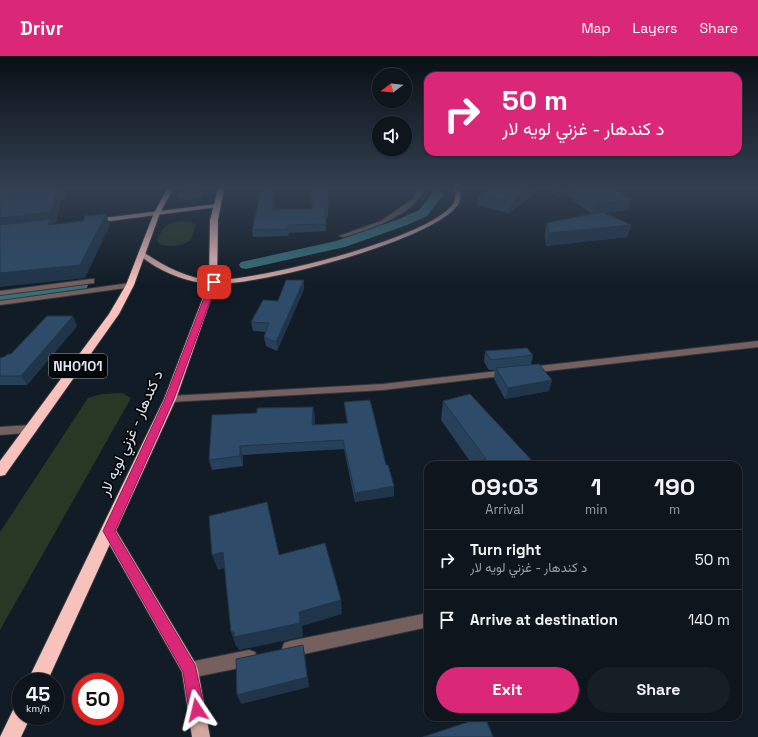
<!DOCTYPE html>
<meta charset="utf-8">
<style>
:root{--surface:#0e151c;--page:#171e25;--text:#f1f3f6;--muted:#9b9fa3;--line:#2e343b;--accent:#db2777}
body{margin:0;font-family:"Space Grotesk",Vazirmatn,sans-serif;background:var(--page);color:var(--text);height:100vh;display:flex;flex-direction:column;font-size:15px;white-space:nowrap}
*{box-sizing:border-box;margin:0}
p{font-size:13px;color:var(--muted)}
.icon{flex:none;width:22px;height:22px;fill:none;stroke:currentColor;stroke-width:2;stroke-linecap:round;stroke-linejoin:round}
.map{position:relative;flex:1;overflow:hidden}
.drawer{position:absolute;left:424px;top:405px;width:318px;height:260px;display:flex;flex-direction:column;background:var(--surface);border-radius:12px;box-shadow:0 1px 3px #0004,0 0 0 1px var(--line)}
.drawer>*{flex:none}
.top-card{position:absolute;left:424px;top:16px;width:318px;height:84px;border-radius:12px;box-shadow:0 1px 3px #0004,0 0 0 1px var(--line);background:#db2777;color:#fff;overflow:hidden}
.needle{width:26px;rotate:254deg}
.buttons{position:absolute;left:372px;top:12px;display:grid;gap:8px}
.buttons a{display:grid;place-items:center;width:40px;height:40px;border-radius:50%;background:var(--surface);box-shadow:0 1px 3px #0004,0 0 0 1px var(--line);font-size:20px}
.speed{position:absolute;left:12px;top:617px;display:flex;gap:8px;font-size:20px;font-weight:700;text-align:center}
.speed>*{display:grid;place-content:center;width:52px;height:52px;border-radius:50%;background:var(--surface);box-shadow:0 1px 3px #0004,0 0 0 1px var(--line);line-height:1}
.speed small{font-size:10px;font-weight:400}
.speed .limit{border:6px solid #d22;background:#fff;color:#111}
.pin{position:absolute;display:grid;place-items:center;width:34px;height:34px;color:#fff;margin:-17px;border-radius:8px;box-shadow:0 2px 6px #0006}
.me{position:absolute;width:44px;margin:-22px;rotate:350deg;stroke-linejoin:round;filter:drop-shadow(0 0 3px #0008)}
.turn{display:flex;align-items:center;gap:14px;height:84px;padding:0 12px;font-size:18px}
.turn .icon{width:52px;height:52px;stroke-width:2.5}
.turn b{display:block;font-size:28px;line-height:34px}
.eta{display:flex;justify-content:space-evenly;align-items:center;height:68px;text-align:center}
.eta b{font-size:24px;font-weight:700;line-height:28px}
.cta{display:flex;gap:8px;margin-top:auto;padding:8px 12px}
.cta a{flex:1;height:46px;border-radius:24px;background:var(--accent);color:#fff;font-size:16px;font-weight:700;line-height:46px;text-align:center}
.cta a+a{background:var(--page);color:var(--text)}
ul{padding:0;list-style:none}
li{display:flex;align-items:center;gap:12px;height:60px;padding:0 12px;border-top:1px solid var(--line)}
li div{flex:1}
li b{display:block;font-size:15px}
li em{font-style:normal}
header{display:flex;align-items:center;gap:24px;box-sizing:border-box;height:56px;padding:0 20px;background:var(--accent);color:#fff}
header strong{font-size:19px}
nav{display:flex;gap:22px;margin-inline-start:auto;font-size:14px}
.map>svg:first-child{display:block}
.green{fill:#283825}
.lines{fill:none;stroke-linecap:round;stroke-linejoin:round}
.canal{fill:#38707a;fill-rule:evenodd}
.minor-casing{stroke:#2f3842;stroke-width:2}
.major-casing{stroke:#2f3842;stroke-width:2}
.highway-casing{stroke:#2f3842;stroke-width:2}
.minor{fill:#75605e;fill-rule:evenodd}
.major{fill:#d2a6a1;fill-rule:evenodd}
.highway{fill:#f7c2bc;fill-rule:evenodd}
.wall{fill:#28415a}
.shaded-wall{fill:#20354a}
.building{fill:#2e4c69;stroke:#20354a}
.route{fill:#db2777;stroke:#8e194d}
.labels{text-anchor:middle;stroke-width:3.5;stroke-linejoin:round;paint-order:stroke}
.shield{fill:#03060a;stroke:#9ca2a8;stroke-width:1}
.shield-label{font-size:14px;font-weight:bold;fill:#dee5ec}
.street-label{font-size:15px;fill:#dee5ec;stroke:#03060a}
</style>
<header>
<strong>Drivr</strong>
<nav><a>Map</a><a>Layers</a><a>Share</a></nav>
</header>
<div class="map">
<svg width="758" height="681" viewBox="0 0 758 681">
<rect width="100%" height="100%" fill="#121c26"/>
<g class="green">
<path d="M 180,133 L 205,133 L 202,141 C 193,144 185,146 177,141 Z"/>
<path d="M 182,165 L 191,166 L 196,169 L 191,184 C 182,190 169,192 159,188 L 157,184 C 164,170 166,167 182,165 Z"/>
<polygon points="122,337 131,342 0,574 0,476 88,342 102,338"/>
</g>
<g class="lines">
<g class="canal">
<polygon points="430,133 440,133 444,138 427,160 407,169 345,191 246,213 241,212 239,209 241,206 336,185 399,163 419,154 432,138"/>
<polygon points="80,225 86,227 88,230 86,233 0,246 0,236"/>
</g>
<defs>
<g id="minor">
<path d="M 417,133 L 421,133 L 423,136 C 409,161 370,173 344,181 L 339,180 L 381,165 L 414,142 L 417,136 Z"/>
<polygon points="91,223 94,223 94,227 0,239 0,235"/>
<polygon points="130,227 133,227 133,231 0,249 0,245"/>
<polygon points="758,285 758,291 530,317 525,314 530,311"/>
<polygon points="507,314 512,317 510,319 383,334 170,346 165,343 170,340 383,328"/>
<polygon points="32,369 36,370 37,373 36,376 0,379 0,371"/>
<polygon points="428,557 428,571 290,601 284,599 282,593 284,587 290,585"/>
<polygon points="249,594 255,596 257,602 255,608 249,610 190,622 184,620 182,614 184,608 190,606"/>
</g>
<g id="major">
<path d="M 454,133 L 459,133 C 461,139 461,145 457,150 C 429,186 258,230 212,228 C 188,227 154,214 138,197 L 143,196 C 164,210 187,223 213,224 C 256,225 429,183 453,148 C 456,143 456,138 454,133 Z"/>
<polygon points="216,148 219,150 218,151 95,167 92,165 95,163"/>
<polygon points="109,469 114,471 196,608 198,614 210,681 192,681 182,616 104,479 102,475 104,471"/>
</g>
<g id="highway">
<polygon points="167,133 173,133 160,157 134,229 119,258 5,419 0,420 0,405 109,258 126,229 154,157"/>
<polygon points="218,133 224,133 218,164 217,226 176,343 47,626 27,626 164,343 209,226 210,164"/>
<polygon points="21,649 21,660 31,660 21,681 0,681 14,652"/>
</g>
</defs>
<use href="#minor" class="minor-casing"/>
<use href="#major" class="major-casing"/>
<use href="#highway" class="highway-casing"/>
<use href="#minor" class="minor"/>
<use href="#major" class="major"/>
<use href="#highway" class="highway"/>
</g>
<g class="wall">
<polygon points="262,133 275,133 274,153 313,153 309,133 328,133 328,161 325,162 326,175 289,177 288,180 253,181 252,174"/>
<polygon points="486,133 541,133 509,157 477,149 479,139 487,134"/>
<polygon points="546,133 617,133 617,134 628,154 605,157 631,169 627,181 546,190 545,179 547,167 592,158 568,140 557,141"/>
<polygon points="304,233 277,295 266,290 264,281 266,276 253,275 251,266 278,245"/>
<polygon points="77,270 27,329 0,329 0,302 4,301 11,298"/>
<polygon points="485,295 533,299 531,309 552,324 549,335 505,343 494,323 495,314 489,314 484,306"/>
<polygon points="443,345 536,409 472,408 441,364"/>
<polygon points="344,346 386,409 394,430 394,440 355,446 344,393 243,399 243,410 212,414 209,404 212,359 315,360 314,369 347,367 345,356"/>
</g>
<g class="shaded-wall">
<polygon points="57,133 67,133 66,143 61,143 56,167 52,168 54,174 0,174 0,162"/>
<polygon points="274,133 275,133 273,161 272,153"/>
<polygon points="530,133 541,133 509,157 511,146"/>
<polygon points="559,133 569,133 568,140 557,141"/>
<polygon points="631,144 628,154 592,158 595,148"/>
<polygon points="106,158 110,169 85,222 0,231 0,217"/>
<polygon points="631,169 627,181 546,190 549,177"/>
<polygon points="304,224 304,233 277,295 276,286"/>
<polygon points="73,260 77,270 27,329 21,320"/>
<polygon points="552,324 549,335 505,343 508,332"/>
<polygon points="313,351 315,360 314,379 312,369"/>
<polygon points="240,390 243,399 243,410 240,400"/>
<polygon points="394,430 394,440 355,446 355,437"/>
<polygon points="223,496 228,511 218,514 212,499"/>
<polygon points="341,544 342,558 302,570 303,581 239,594 237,590 236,590 231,576"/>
<polygon points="303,589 305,599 309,631 241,648 237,639"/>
</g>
<g class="building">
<polygon points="0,133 57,133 51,156 0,162"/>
<polygon points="262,133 274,133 272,153 313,153 310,133 328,133 328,154 325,154 326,168 288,169 288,173 252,174"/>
<polygon points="489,133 530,133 511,146 479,139"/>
<polygon points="573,133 615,133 631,144 595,148"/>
<polygon points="602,156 631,169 549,177 547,167"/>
<polygon points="106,158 80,209 0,217 0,169 50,163 48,169 83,165 85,160"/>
<polygon points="286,224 304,224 276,286 264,281 269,267 251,266 263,244 278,245"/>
<polygon points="47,260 73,260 21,320 0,320 0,302 4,301 8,298 11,298"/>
<polygon points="527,292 533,299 491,304 485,295"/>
<polygon points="539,308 552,324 508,332 496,312"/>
<polygon points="470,338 536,409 468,409 486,403 443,345"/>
<polygon points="370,344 386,409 388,409 394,430 355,437 343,384 240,390 240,400 209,404 212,359 257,357 257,352 313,351 312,369 348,367 344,346"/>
<polygon points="267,446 279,499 325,487 341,544 299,556 300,567 234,581 234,576 231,576 223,496 212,499 209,460"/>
<polygon points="303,589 307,621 237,639 236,603"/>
<polygon points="483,661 485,661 493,681 423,681"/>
</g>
<linearGradient id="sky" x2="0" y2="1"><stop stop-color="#0a0f15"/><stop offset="0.58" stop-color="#334052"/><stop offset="1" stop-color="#334052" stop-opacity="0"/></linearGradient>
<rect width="758" height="228" fill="url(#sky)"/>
<polygon class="route" points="214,224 217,226 174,343 115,475 195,609 205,654 202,660 197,662 191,660 189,654 183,616 103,475 165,343 210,226"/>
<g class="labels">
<rect class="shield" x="49" y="298" width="58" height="24" rx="3"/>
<g class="shield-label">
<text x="78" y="315">NH0101</text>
</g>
<g class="street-label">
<text transform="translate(131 377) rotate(-66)" y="5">د کندهار - غزني لويه لار</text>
</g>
</g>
</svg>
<div class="buttons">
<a><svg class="needle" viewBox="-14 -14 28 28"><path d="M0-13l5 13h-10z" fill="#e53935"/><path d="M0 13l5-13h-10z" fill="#9b9fa3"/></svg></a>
<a><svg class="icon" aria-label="sound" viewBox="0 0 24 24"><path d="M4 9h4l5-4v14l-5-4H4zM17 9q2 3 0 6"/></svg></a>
</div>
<div class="speed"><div>45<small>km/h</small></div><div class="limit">50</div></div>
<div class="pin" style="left:214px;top:226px;background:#d93025"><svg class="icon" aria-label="arrive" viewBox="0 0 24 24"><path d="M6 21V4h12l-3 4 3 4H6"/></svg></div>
<svg class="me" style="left:197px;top:654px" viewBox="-20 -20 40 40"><path d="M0-17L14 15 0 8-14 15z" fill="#db2777" stroke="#fff" stroke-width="4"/></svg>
<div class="top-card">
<div class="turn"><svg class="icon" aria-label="right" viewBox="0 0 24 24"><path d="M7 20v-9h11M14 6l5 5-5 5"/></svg><div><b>50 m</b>د کندهار - غزني لويه لار</div></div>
</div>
<section class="drawer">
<div class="eta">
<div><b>09:03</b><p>Arrival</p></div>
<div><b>1</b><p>min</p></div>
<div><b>190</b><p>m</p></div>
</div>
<ul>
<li><svg class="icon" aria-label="right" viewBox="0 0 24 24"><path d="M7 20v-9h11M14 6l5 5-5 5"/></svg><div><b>Turn right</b><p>د کندهار - غزني لويه لار</p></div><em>50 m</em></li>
<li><svg class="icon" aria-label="arrive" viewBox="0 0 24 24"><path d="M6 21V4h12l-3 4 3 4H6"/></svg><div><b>Arrive at destination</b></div><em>140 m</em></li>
</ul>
<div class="cta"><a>Exit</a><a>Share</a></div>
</section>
</div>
